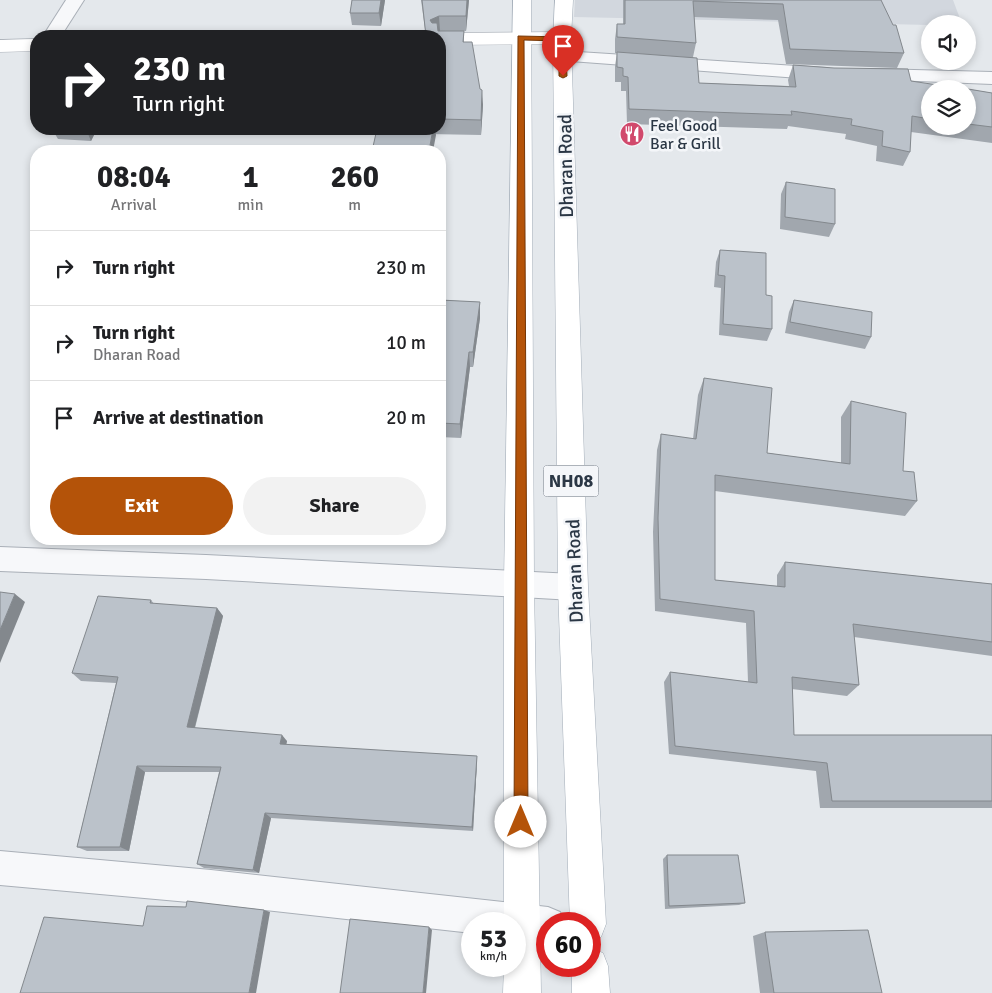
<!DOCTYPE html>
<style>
:root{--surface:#fff;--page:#f2f2f2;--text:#202124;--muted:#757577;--line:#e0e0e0;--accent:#b45309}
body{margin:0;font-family:Signika,sans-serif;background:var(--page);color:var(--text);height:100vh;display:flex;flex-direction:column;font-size:19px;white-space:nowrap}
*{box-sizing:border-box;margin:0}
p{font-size:16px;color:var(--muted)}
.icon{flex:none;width:28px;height:28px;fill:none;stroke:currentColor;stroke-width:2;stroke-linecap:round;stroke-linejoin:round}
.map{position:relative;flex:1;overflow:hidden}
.side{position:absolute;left:30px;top:145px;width:416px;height:400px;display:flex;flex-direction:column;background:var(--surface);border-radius:20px;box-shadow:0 2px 8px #0003}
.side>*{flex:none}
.guide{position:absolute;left:30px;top:30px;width:416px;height:105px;border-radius:20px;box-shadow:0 2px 8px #0003;background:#202124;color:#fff;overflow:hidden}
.tools{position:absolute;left:921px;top:15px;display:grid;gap:10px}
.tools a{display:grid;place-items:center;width:55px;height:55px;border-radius:50%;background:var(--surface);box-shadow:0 2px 8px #0003;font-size:25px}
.speed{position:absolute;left:461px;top:912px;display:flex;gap:10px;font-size:25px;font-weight:700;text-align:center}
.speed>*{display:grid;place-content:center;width:65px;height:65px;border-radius:50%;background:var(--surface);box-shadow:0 2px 8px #0003;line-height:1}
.speed small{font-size:12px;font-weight:400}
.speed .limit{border:8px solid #d22;background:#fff;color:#111}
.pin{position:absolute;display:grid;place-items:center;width:42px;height:42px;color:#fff;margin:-51px -21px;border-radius:50% 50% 50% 0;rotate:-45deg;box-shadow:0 0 5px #0007}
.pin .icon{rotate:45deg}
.me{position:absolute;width:55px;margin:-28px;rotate:0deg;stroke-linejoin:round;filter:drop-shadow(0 0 4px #0008)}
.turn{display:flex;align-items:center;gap:18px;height:105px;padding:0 20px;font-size:22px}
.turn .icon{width:65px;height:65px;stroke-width:2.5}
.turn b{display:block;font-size:35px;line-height:42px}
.eta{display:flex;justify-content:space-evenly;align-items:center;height:85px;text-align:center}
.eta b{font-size:30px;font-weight:700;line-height:35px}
.action{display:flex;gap:10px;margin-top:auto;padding:10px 20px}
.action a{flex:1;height:58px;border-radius:30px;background:var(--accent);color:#fff;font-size:20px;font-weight:700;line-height:58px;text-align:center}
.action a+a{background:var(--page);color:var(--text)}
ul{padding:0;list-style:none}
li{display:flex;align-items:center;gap:15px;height:75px;padding:0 20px;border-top:1px solid var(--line)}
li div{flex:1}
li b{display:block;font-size:19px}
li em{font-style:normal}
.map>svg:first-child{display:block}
.built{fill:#d2d7de}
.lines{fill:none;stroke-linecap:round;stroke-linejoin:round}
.street-casing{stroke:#a9afb7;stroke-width:2}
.secondary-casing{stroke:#a9afb7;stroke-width:1}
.primary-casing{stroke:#a3adb8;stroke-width:1}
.street{fill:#f7f8fa;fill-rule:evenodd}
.secondary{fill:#fff;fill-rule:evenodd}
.primary{fill:#fff;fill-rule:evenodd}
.wall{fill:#a1a7ae}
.shaded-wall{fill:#83888d}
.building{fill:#bbc2ca;stroke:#83888d}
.route{fill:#b45309;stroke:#753606}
.labels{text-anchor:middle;stroke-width:5;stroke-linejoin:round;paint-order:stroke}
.far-poi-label{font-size:16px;fill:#2b3745;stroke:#f4f6f9;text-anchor:start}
.shield{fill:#f4f6f9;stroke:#67707b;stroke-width:1}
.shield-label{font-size:18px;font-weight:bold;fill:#2b3745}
.street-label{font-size:19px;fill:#2b3745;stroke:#f4f6f9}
</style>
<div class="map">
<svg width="992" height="993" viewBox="0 0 992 993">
<rect width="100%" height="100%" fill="#e4e8ec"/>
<polygon class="built" points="575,0 953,0 962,24 930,24 930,25 574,17"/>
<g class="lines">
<defs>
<g id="street">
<polygon points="66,0 84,0 61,36 43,36"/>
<polygon points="563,51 826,68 833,70 835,74 833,78 826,80 557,60 554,56 557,52"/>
<polygon points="875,69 992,72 992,84 868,79 866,75 868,71"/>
<polygon points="0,547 206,555 573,574 583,578 587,587 583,596 573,600 206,579 0,571"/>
<polygon points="0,851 211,870 548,907 560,912 565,924 548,924 548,941 515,937 515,924 472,924 472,933 211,904 0,885"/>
</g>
<g id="secondary">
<polygon points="562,32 569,34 571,38 569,42 562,44 440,45 440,36 433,36 440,33"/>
<polygon points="36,39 36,51 0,52 0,40"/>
</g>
<g id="primary">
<polygon points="513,0 531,0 534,584 541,993 503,993 504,966 515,966 515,924 504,924 504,584"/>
<polygon points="555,0 573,0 571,38 588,587 606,924 601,937 590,941 590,924 570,924 558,587 553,38"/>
<polygon points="590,948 603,953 608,966 610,993 572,993 572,966 590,966"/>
</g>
</defs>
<use href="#street" class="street-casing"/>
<use href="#secondary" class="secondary-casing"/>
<use href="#primary" class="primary-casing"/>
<use href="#street" class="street"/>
<use href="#secondary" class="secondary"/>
<use href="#primary" class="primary"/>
</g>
<g class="wall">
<polygon points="352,0 385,0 381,26 352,25 350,13"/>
<polygon points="421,0 469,0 466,31 445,31 464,31 464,42 483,105 481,135 322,132 321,129 440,129 440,36 426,36"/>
<polygon points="623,0 881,0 904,53 897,68 786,64 778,20 694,17 696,43 693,57 699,83 789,86 788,80 793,65 911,81 930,89 930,126 968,126 968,89 992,93 992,143 911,132 910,152 903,166 876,161 877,146 845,139 846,134 788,126 787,129 627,124 626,91 621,91 621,82 615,82 615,66 617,53 615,53 615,39 617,24 623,24"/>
<polygon points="52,129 97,129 91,141 58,139"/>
<polygon points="786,182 835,224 829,237 780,229 781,194"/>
<polygon points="720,250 766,295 772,329 767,341 719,335 721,288 714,287 716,262"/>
<polygon points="440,300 480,302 480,318 473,367 470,367 461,438 440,437"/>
<polygon points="794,300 871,337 865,349 785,333 789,312"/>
<polygon points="704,378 767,453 841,463 841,417 851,401 903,471 917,501 905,516 715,491 715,580 777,586 777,575 785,562 992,584 992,656 854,637 859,685 847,696 792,689 794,735 992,735 992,808 820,808 816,771 669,754 664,682 670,672 748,682 746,623 655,611 653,532 657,450 661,434 693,439 698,395"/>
<polygon points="151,600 154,604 217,608 223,616 195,728 287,741 286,745 477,756 477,762 473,831 271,818 259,873 204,868 197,864 219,772 145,772 129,851 87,851 77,847 116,683 81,681 72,673"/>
<polygon points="667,855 745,903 739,905 665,909 663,859"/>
<polygon points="765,932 882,993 760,993 753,936"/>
</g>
<g class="shaded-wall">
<polygon points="381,0 385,0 381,26 379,13"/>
<polygon points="467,0 469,0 466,31 466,16"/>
<polygon points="439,16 440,31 431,36 430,20"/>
<polygon points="482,90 483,105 481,135 481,120"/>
<polygon points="86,129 97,129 91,141"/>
<polygon points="433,129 435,129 436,135 433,151 429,151"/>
<polygon points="480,302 480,318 473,367 473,352"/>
<polygon points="469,352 470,367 461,438 460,424"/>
<polygon points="15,594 25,602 0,663 0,630"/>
<polygon points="217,608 223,616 193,734 187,727"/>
<polygon points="282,735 287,741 285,750 280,744"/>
<polygon points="477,756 477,762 473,831 472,827"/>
<polygon points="137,766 145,772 129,851 120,847"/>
<polygon points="265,813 271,818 259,873 253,870"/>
<polygon points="264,910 270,912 256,993 249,993"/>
<polygon points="429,927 432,930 426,993 423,993"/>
</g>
<g class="building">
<polygon points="352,0 381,0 379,13 350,13"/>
<polygon points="422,0 467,0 466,16 439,16 430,20 432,23 437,23 438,31 464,31 463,42 472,42 480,89 482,90 481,120 440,119 440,36 426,36"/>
<polygon points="625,0 881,0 893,25 896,25 904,53 790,49 783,4 693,1 696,43 617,37 617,24 625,24"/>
<polygon points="617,52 697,58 699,83 796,87 793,65 834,68 908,69 911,81 964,89 930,89 930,119 912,116 910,152 882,146 883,131 851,125 852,119 791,111 792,115 629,109 628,77 623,76 623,68 617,67"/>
<polygon points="968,89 992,93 992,127 968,124"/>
<polygon points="377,129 433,129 429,151 372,151"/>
<polygon points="786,182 835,189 835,224 785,217"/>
<polygon points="720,250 766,253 766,295 772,296 772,329 723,324 725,276 718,275"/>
<polygon points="440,300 480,302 473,352 469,352 460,424 440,423"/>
<polygon points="794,300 872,312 871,337 790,322"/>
<polygon points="704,378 772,388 767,453 850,464 851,401 906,413 903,471 914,472 917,501 715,475 715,580 785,587 785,562 992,584 992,642 853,624 859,685 792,677 794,735 992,735 992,801 832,801 827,763 675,746 670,672 757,683 754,611 660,599 658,518 661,434 696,439"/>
<polygon points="0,592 15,594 0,630"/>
<polygon points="98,596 151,600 150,603 217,608 187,727 282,735 280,744 477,756 472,827 265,813 253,870 197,864 221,767 137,766 120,847 77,847 118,677 72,673"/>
<polygon points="667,855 738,855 745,903 669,906"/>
<polygon points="187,901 264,910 249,993 20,993 44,917 143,926 147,906 186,907"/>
<polygon points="350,919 429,927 423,993 340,993"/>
<polygon points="868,930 882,993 774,993 765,932"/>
</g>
<polygon class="route" points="518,36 565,37 567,76 563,78 559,76 559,41 524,40 528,822 526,827 521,829 516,827 514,822"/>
<defs>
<symbol id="restaurant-disc" viewBox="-11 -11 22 22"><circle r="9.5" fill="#d1496c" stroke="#f4f6f9"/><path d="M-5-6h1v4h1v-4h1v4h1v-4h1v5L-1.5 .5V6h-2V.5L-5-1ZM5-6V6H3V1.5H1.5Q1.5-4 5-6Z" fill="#fff"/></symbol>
</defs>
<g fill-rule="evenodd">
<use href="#restaurant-disc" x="618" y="120" width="28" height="28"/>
</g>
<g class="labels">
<g class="far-poi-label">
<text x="650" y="131">Feel Good<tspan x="650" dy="18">Bar &amp; Grill</tspan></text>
</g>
<rect class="shield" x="543.5" y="465.5" width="55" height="31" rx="4"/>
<g class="shield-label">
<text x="571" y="487">NH08</text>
</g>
<g class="street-label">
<text transform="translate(565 166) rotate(-91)" y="7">Dharan Road</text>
<text transform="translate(574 571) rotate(-92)" y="7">Dharan Road</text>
</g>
</g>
</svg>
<div class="tools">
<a><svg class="icon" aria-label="sound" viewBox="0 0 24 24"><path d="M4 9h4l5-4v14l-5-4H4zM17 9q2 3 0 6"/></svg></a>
<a><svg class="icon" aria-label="layers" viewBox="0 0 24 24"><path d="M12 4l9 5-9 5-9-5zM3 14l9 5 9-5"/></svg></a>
</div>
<div class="speed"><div>53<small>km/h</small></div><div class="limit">60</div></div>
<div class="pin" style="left:563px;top:76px;background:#d93025"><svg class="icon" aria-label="arrive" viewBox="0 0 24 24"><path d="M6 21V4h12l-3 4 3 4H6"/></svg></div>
<svg class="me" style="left:521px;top:822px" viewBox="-20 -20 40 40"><circle r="19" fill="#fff"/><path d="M0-13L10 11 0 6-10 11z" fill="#b45309"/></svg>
<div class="guide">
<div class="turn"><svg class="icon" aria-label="right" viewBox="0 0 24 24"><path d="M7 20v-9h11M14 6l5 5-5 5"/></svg><div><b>230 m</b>Turn right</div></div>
</div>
<section class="side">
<div class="eta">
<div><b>08:04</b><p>Arrival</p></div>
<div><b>1</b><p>min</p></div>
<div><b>260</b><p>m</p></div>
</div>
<ul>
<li><svg class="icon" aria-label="right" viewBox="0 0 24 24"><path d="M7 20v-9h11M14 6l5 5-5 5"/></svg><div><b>Turn right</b></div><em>230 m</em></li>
<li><svg class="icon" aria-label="right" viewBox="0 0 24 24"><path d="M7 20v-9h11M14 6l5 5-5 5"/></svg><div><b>Turn right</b><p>Dharan Road</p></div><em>10 m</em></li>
<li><svg class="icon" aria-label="arrive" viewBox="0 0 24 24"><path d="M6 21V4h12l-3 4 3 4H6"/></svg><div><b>Arrive at destination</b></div><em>20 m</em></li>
</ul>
<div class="action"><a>Exit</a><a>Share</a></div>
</section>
</div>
